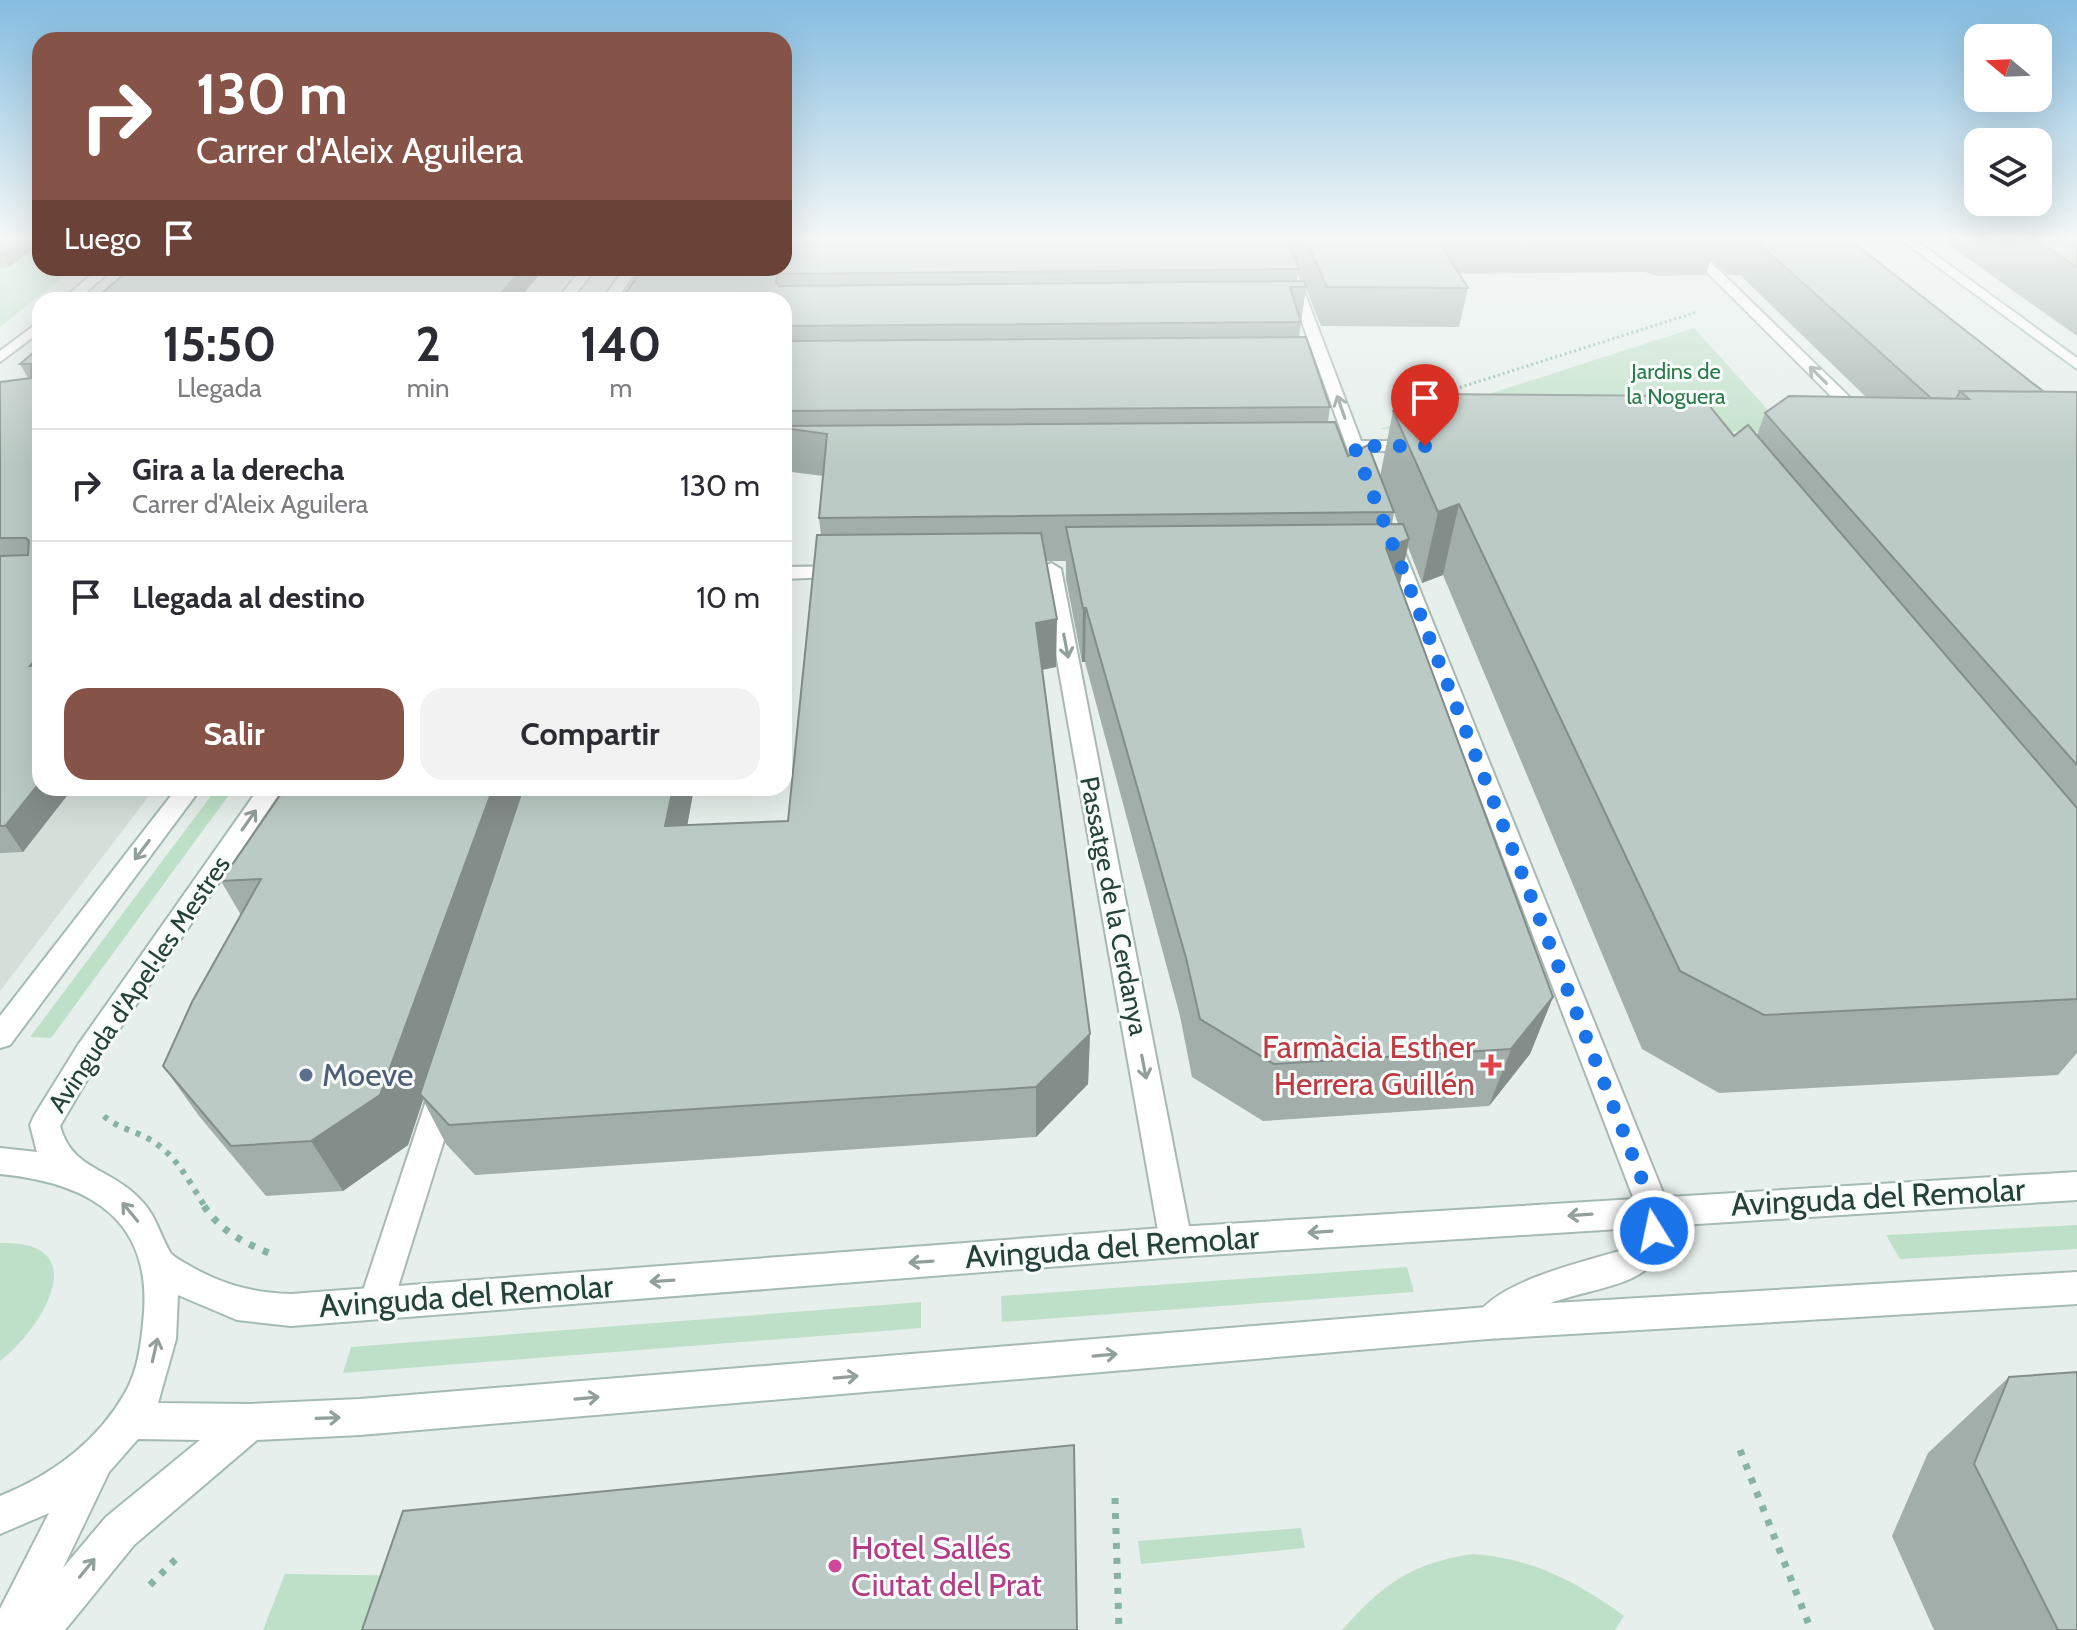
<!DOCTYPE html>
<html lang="es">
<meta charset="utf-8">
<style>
:root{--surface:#fff;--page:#f2f2f3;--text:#2b2b33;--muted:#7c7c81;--line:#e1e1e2;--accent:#855347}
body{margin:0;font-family:Cabin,sans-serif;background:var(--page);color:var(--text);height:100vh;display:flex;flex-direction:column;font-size:30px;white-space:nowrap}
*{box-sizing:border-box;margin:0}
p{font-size:26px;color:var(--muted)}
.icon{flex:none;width:44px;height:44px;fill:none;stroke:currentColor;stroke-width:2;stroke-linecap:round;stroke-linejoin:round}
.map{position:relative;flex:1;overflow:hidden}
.details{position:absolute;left:32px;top:292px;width:760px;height:504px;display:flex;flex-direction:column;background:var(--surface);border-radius:24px;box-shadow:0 8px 32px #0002}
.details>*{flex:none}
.guide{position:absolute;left:32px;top:32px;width:760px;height:244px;border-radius:24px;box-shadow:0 8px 32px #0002;background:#855347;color:#fff;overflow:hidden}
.needle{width:52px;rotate:289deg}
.controls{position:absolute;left:1964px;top:24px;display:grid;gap:16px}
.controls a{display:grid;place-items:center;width:88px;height:88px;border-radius:16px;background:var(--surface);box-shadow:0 8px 32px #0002;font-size:40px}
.pin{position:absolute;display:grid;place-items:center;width:68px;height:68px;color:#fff;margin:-82px -34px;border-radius:50% 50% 50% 0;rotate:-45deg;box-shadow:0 0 8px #0007}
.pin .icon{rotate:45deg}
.me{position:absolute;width:88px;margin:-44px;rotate:350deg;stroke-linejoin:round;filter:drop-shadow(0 0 6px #0008)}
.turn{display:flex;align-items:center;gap:28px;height:168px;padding:0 32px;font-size:36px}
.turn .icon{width:104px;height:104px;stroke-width:2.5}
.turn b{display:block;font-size:56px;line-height:68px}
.then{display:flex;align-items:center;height:76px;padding:0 32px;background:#0003;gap:16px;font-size:30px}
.eta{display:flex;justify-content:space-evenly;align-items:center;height:136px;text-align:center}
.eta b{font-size:48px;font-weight:800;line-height:56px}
.button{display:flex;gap:16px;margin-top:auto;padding:16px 32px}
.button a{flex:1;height:92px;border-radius:24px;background:var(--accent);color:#fff;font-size:32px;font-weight:800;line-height:92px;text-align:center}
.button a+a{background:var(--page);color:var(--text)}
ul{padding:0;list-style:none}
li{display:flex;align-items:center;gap:24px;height:112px;padding:0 32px;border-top:2px solid var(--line)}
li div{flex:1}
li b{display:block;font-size:30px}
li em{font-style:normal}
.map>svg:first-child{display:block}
.built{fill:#d4dfda}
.green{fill:#bfe0c8}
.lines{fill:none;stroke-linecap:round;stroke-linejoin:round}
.street-casing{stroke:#a8b8b2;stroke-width:4}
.secondary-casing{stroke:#a4bbb3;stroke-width:4}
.path-far2{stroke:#86b3a5;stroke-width:3;stroke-dasharray:2 3;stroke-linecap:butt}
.path-far1{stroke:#86b3a5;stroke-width:6;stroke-dasharray:5 7;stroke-linecap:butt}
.path{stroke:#86b3a5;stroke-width:7;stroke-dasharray:6 9;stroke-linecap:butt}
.street{fill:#fff;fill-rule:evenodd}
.secondary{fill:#fff;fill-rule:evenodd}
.wall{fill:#a1aea9;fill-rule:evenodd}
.shaded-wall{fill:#838d89}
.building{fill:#bbcac4;stroke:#838d89;stroke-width:2}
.oneway{stroke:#92a09c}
.route{stroke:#1a73e8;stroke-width:14;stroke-dasharray:0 25.2}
.health-dot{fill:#e0444e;stroke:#f7fbf9;stroke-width:3}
.service-dot{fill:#5c6f8a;stroke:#f7fbf9;stroke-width:3}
.hotel-dot{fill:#d1479c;stroke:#f7fbf9;stroke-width:3}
.labels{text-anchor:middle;stroke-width:6;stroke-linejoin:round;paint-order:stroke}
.far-park-label{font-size:22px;fill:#2d7a4b;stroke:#f7fbf9}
.street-label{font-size:26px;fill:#24423a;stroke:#f7fbf9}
.near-health-label{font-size:32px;fill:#be3a42;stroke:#f7fbf9;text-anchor:end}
.near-service-label{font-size:32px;fill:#4e5e75;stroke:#f7fbf9;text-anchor:start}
.near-street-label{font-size:32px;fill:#24423a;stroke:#f7fbf9}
.near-hotel-label{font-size:32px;fill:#b23c85;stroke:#f7fbf9;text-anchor:start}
</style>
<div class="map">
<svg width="2077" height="1630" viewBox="0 0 2077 1630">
<rect width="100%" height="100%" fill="#e6efeb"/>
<polygon class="built" points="0,586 40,788 155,788 0,991"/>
<g class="green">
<polygon points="40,244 40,268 74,268 0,327 0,245"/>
<polygon points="1694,328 1788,432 1380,429"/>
<polygon points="217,788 234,788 51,1038 30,1037"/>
<polygon points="2077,1225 2077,1249 1900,1259 1886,1235"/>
<path d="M 0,1243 C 96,1240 43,1328 0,1361 Z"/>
<polygon points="1407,1267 1414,1292 1002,1322 1001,1296"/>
<polygon points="921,1302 921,1328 343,1373 351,1347"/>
<polygon points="1301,1528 1305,1548 1141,1564 1138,1541"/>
<path d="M 1473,1554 C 1532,1558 1577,1582 1624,1616 L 1615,1630 L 1342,1630 C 1383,1584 1411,1563 1473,1554 Z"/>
<polygon points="285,1574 431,1576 413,1630 263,1630"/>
</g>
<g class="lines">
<defs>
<g id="street">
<polygon points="0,236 40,236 40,243 0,244"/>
<polygon points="1271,236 1283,236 1361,441 1416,441 1424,446 1416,451 1365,451 1377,481 1374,485 1362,485 1359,481"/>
<polygon points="1671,236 1684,236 1869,416 1869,422 1857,422"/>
<polygon points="99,268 114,268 77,300 62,300"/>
<polygon points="40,321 40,332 0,362 0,351"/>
<path d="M 1391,535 L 1400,541 L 1670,1210 C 1671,1289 1606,1282 1548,1304 C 1527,1312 1511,1330 1490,1338 L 1478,1334 L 1473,1322 C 1491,1282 1583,1262 1623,1250 C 1638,1238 1638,1229 1638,1210 L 1382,541 Z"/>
<polygon points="1051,563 1061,569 1192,1242 1188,1252 1176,1257 1164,1252 1160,1242 1041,569"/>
<polygon points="846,566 856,572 853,576 784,579 784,567"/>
<polygon points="444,1080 454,1083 459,1092 393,1303 388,1314 376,1319 364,1314 359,1303 429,1092 434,1083"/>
</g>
<g id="secondary">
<polygon points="1896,236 1910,236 2077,358 2077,369"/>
<polygon points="582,268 596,268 571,300 557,300"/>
<polygon points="625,268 639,268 616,300 602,300"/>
<polygon points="177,788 201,788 10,1045 0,1048 0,1016"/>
<path d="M 259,788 L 283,788 L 98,1061 L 60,1126 C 71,1166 102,1167 130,1190 C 156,1211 156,1227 170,1252 C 174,1258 184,1262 190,1266 C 223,1285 254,1293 291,1294 L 1176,1227 L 2077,1172 L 2077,1200 L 1176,1257 L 291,1326 L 237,1320 L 178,1295 L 176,1339 L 158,1403 L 250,1404 L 360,1399 L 1488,1307 L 2077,1272 L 2077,1304 L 1488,1339 L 360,1435 L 257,1440 L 134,1545 L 65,1630 L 0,1630 L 0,1609 L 49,1513 L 0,1534 L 0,1496 C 52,1475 97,1442 125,1393 C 137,1373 141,1346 143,1323 C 155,1221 92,1183 0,1174 L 0,1148 L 37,1152 L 30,1125 L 34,1116 L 78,1045 ZM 138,1439 L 200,1440 L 106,1517 L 63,1568 L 109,1472 Z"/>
</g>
</defs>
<use href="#street" class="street-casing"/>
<use href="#secondary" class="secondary-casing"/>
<polyline class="path-far2" points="1436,395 1697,312"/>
<path class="path-far1" d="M 104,1116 C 115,1127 135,1131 149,1139 C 177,1155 189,1182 206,1208"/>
<g class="path">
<path d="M 204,1206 C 222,1233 248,1245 277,1256"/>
<polyline points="1740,1450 1811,1630"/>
<polyline points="1115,1498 1119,1630"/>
<polyline points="150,1585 177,1558"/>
</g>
<use href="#street" class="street"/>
<use href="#secondary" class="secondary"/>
</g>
<g class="wall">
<polygon points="0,236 37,246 9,267 0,268"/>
<path d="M 784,236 L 1845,236 L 2044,392 L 2077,392 L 2077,1053 L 2058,1075 L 1719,1093 L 1642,1049 L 1443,575 L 1422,583 L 1408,547 L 1400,584 L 1553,997 L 1530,1054 L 1489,1106 L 1263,1121 L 1192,1077 L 1180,1016 L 1085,662 L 1082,662 L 1066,579 L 1066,561 L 1046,561 L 1056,667 L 1042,670 L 1090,1034 L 1088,1084 L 1036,1137 L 475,1175 L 446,1144 L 423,1100 L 408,1145 L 343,1191 L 266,1196 L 199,1116 L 163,1066 L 241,915 L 221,881 L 694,788 L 687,825 L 788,821 L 821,535 L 819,518 L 823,476 L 784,471 L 784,300 L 621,300 ZM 1711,259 L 1728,275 L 1740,275 L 1866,397 L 1765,413 L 1757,435 L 1734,436 L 1393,411 L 1380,477 L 1348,456 L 1328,422 L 1330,407 L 1299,337 L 1306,288 L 1321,326 L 1459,327 L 1468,288 L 1459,274 L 1645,272 L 1657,276 L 1706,275 ZM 1298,271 L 1303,281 L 1297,282 ZM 1394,512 L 1398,524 L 1392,524 Z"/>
<polygon points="1936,236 2077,236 2077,336"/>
<polygon points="40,347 40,788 73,788 23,852 0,853 0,382 28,378 20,364"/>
<polygon points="2009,1377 2077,1630 1934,1630 1892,1536 1928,1453"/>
</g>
<g class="shaded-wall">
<polygon points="25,236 32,236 37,246 9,267 2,253"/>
<polygon points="523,268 545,268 518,300 495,300"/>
<polygon points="1459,504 1443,575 1422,583 1438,512"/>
<polygon points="1409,539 1398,592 1386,548"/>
<polygon points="1083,608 1086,608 1085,662 1082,662"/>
<polygon points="1057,619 1056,667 1036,671 1036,623"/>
<polygon points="40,654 40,683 30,666"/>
<polygon points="40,782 40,788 73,788 23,852 5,826"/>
<polygon points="493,788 528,788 420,1094 423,1100 408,1145 343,1191 311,1141"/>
<polygon points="673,788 694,788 678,877 665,826"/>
<polygon points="1553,997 1530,1054 1489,1106 1511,1049"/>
<polygon points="1090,1034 1088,1084 1036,1137 1036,1087"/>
</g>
<g class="building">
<polygon points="0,236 25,236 2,253 0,253"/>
<polygon points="784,236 1286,236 1299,269 777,274 776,283 779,286 1304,281 1306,287 1290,287 1301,322 784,326 784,300 621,300 643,268 784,268"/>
<polygon points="1304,236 1494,236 1436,237 1468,288 1327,287"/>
<polygon points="1661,236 1716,236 1718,238 1669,239"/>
<polygon points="1739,236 1845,236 2044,392 1960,391 1956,399 1931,398 1753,238 1741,238"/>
<polygon points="2029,236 2077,236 2077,267"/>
<polygon points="131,268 523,268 495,300 94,300"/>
<polygon points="1306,337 1330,407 784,411 784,341"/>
<polygon points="40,347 40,654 30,666 40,665 40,782 5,826 0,826 0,556 28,555 29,541 26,538 0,538 0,382 31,378 31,364 20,364"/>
<polygon points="1960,391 2077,392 2077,765 1765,413 1789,396 1969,399"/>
<polygon points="1424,394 1684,396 1708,404 1734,436 1748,425 2077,808 2077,999 1764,1015 1680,971 1459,504 1438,512 1393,411"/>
<polygon points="1335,422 1348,456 1368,445 1394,512 819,518 827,434 784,428 784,426"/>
<polygon points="1403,524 1409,539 1386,548 1553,997 1511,1049 1274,1064 1200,1019 1186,958 1086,608 1083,608 1066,527"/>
<polygon points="1041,533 1057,619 1036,623 1090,1034 1036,1087 449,1125 420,1094 523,788 673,788 665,826 788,821 817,535"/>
<polygon points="285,788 493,788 380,1095 311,1141 231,1146 163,1066 192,1002 261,879 221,881"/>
<polygon points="2077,1372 2077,1630 2058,1630 1974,1464 2009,1377"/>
<polygon points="1074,1445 1077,1630 362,1630 403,1511"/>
</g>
<defs><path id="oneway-shaft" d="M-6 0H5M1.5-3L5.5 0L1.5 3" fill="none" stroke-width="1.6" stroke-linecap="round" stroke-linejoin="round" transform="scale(2)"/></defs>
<g class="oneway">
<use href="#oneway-shaft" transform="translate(1818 375) rotate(-135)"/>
<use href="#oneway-shaft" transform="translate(1341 407) rotate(-109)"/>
<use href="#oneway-shaft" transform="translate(1066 646) rotate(79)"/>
<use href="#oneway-shaft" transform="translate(249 820) rotate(-55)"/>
<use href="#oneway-shaft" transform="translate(142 850) rotate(127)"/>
<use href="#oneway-shaft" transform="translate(1144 1067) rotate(79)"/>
<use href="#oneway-shaft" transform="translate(130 1212) rotate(-130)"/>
<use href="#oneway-shaft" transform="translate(1580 1215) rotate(176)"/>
<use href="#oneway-shaft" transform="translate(1320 1232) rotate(176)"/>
<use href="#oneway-shaft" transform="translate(921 1262) rotate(176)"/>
<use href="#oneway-shaft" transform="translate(662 1281) rotate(176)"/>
<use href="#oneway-shaft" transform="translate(155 1350) rotate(-77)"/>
<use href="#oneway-shaft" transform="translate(1105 1355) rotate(-5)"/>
<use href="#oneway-shaft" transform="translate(846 1377) rotate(-5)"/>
<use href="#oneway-shaft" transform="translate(587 1398) rotate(-5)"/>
<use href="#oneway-shaft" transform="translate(328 1418) rotate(-2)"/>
<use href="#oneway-shaft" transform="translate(87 1568) rotate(-51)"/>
</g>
<linearGradient id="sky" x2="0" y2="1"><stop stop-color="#84bce0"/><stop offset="0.51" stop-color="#f4f8f6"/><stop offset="1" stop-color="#f4f8f6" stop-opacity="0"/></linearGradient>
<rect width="2077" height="465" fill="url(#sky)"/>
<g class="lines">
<polyline class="route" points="1425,446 1354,446 1654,1210 1654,1231"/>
</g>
<path class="health-dot" d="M1487 1053h8v8h8v8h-8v8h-8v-8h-8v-8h8z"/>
<circle class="service-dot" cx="306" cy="1075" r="8"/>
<circle class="hotel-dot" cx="835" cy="1566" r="8"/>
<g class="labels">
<g class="far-park-label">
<text x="1676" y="379">Jardins de<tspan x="1676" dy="25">la Noguera</tspan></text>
</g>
<g class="street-label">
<text transform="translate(1114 906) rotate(79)" y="9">Passatge de la Cerdanya</text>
<text transform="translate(139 984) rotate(-56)" y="9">Avinguda d'Apel·les Mestres</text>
</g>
<g class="near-health-label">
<text x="1475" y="1058">Farmàcia Esther<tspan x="1475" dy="37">Herrera Guillén</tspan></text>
</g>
<g class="near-service-label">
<text x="322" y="1086">Moeve</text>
</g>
<g class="near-street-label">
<text transform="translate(1878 1197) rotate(-3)" y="11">Avinguda del Remolar</text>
<text transform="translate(1112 1247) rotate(-4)" y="11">Avinguda del Remolar</text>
<text transform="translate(466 1296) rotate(-4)" y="11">Avinguda del Remolar</text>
</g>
<g class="near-hotel-label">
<text x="851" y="1559">Hotel Sallés<tspan x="851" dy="37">Ciutat del Prat</tspan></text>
</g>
</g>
</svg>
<div class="controls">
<a><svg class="needle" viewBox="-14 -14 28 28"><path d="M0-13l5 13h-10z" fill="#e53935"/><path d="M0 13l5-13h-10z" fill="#7c7c81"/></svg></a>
<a><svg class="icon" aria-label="layers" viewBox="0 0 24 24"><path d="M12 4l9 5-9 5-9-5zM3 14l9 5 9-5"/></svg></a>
</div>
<div class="pin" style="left:1425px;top:446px;background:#d93025"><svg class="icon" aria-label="arrive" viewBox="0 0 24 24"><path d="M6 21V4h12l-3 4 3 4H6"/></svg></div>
<svg class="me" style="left:1654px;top:1231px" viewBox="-20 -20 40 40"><circle r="17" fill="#1a73e8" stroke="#fff" stroke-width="3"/><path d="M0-11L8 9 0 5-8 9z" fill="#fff"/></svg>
<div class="guide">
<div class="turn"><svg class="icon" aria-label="right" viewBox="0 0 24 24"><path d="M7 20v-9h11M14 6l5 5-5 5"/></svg><div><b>130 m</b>Carrer d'Aleix Aguilera</div></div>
<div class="then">Luego<svg class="icon" aria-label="arrive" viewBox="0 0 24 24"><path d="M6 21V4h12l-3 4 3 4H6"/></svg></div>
</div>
<section class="details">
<div class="eta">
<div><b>15:50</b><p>Llegada</p></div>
<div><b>2</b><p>min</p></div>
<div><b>140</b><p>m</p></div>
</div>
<ul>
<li><svg class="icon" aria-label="right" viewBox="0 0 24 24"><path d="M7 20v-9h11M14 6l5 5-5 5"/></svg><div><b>Gira a la derecha</b><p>Carrer d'Aleix Aguilera</p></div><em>130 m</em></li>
<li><svg class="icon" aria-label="arrive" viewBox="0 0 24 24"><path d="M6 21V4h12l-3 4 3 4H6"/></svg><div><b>Llegada al destino</b></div><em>10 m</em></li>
</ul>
<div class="button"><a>Salir</a><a>Compartir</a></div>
</section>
</div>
